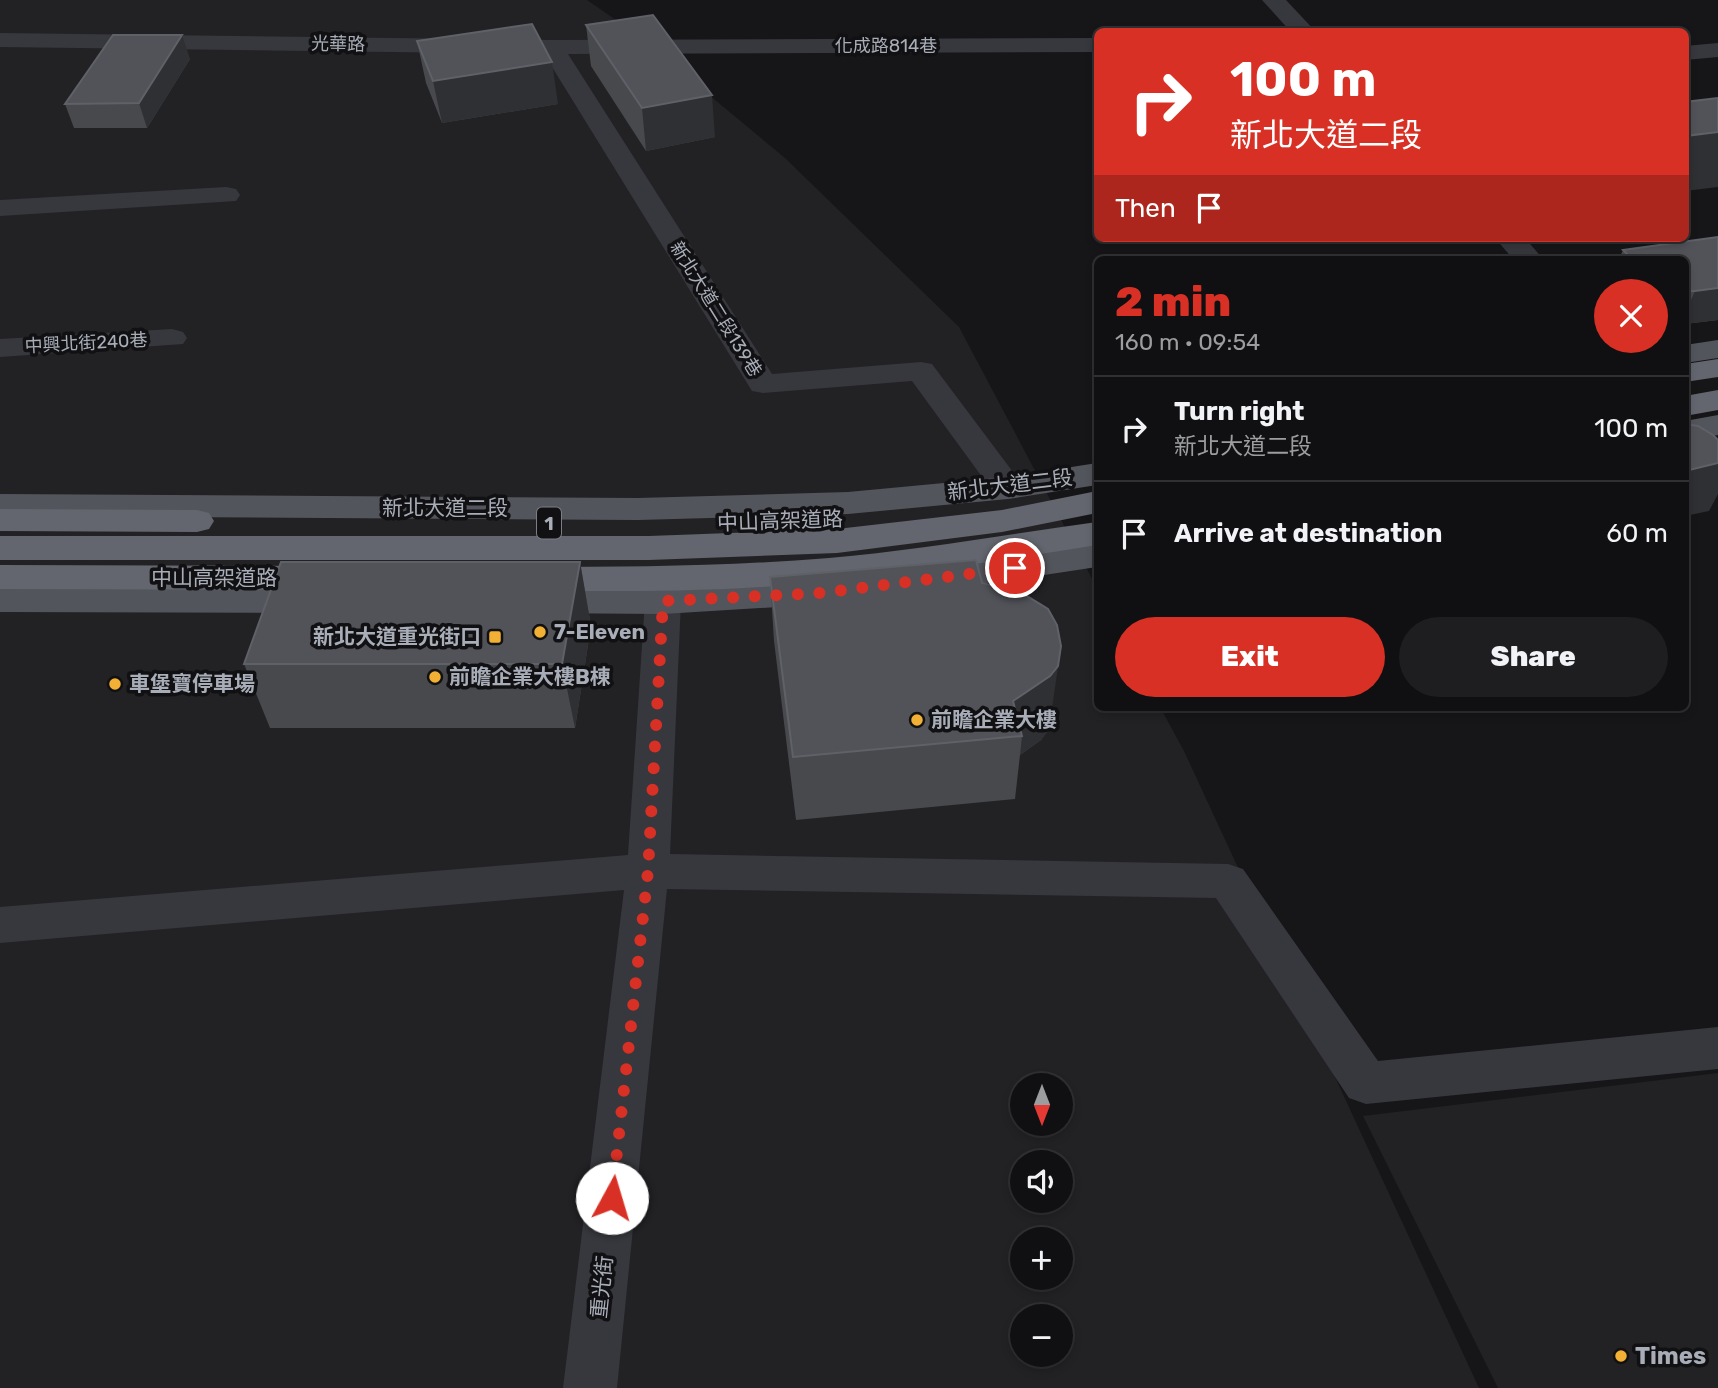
<!DOCTYPE html>
<meta charset="utf-8">
<style>
:root{--surface:#101012;--page:#1e1e20;--text:#f1f3f6;--muted:#9c9d9f;--line:#303032;--accent:#d93025}
body{margin:0;font-family:Rubik,"Noto Sans TC",sans-serif;background:var(--page);color:var(--text);height:100vh;display:flex;flex-direction:column;font-size:26px;white-space:nowrap}
*{box-sizing:border-box;margin:0}
p{font-size:23px;color:var(--muted)}
.icon{flex:none;width:38px;height:38px;fill:none;stroke:currentColor;stroke-width:2;stroke-linecap:round;stroke-linejoin:round}
.map{position:relative;flex:1;overflow:hidden}
.drawer{position:absolute;left:1094px;top:256px;width:595px;height:455px;display:flex;flex-direction:column;background:var(--surface);border-radius:10px;box-shadow:0 4px 10px #0003,0 0 0 2px var(--line)}
.drawer>*{flex:none}
.top-card{position:absolute;left:1094px;top:28px;width:595px;height:214px;border-radius:10px;box-shadow:0 4px 10px #0003,0 0 0 2px var(--line);background:#d93025;color:#fff;overflow:hidden}
.needle{width:46px;rotate:180deg}
.tools{position:absolute;left:1010px;top:1073px;display:grid;gap:14px}
.tools a{display:grid;place-items:center;width:63px;height:63px;border-radius:50%;background:var(--surface);box-shadow:0 4px 10px #0003,0 0 0 2px var(--line);font-size:35px}
.pin{position:absolute;display:grid;place-items:center;width:60px;height:60px;color:#fff;margin:-30px;border:4px solid #fff;border-radius:50%;box-shadow:0 2px 7px #0007}
.me{position:absolute;width:77px;margin:-38px;rotate:6deg;stroke-linejoin:round;filter:drop-shadow(0 0 5px #0008)}
.turn{display:flex;align-items:center;gap:24px;height:147px;padding:0 21px;font-size:32px}
.turn .icon{width:91px;height:91px;stroke-width:2.5}
.turn b{display:block;font-size:49px;line-height:60px}
.then{display:flex;align-items:center;height:66px;padding:0 21px;background:#0003;gap:14px;font-size:26px}
.round{display:grid;place-items:center;flex:none;width:74px;height:74px;border-radius:37px;background:var(--page)}
.head{display:flex;align-items:center;justify-content:space-between;height:119px;padding:0 21px}
h1{font-size:42px;font-weight:800;line-height:52px;color:var(--accent)}
.action{display:flex;gap:14px;margin-top:auto;padding:14px 21px}
.action a{flex:1;height:80px;border-radius:42px;background:var(--accent);color:#fff;font-size:28px;font-weight:800;line-height:80px;text-align:center}
.action a+a{background:var(--page);color:var(--text)}
ul{padding:0;list-style:none}
li{display:flex;align-items:center;gap:21px;height:105px;padding:0 21px;border-top:2px solid var(--line)}
li div{flex:1}
li b{display:block;font-size:26px}
li em{font-style:normal}
.map>svg:first-child{display:block}
.built{fill:#222225;fill-rule:evenodd}
.lines{fill:none;stroke-linecap:round;stroke-linejoin:round}
.minor{fill:#37383d;fill-rule:evenodd}
.major{fill:#53555c;fill-rule:evenodd}
.highway{fill:#63666e;fill-rule:evenodd}
.wall{fill:#47494d}
.shaded-wall{fill:#2f3033}
.building{fill:#525359;stroke:#5f6168;stroke-width:2}
.route{stroke:#d93025;stroke-width:12;stroke-dasharray:0 21.6}
.poi-dot{fill:#f2b134;stroke:#111113;stroke-width:2.5}
.labels{text-anchor:middle;stroke-width:7;stroke-linejoin:round;paint-order:stroke}
.far-street-label{font-size:18px;fill:#a8adb8;stroke:#111113}
.shield{fill:#111113;stroke:#7b7e86;stroke-width:2}
.shield-label{font-size:19px;font-weight:bold;fill:#a8adb8}
.street-label{font-size:21px;fill:#a8adb8;stroke:#111113}
.poi-label{font-size:21px;font-weight:bold;fill:#a8adb8;stroke:#111113;text-anchor:start}
.near-poi-label{font-size:24px;font-weight:bold;fill:#a8adb8;stroke:#111113;text-anchor:start}
</style>
<div class="map">
<svg width="1718" height="1388" viewBox="0 0 1718 1388">
<rect width="100%" height="100%" fill="#161618"/>
<g class="built">
<path d="M 0,0 L 587,0 L 632,31 L 785,158 L 959,327 L 1097,588 L 1097,707 L 1160,707 L 1184,751 L 1479,1388 L 0,1388 ZM 1022,1085 L 1060,1085 L 1060,1124 L 1022,1124 ZM 1022,1162 L 1060,1162 L 1060,1200 L 1022,1200 ZM 1022,1239 L 1060,1239 L 1060,1278 L 1022,1278 ZM 1022,1316 L 1060,1316 L 1060,1354 L 1022,1354 Z"/>
<polygon points="1718,1073 1718,1388 1498,1388 1363,1116"/>
</g>
<g class="lines">
<g class="minor">
<polygon points="1262,0 1286,0 1316,32 1291,32"/>
<polygon points="0,33 552,40 1097,38 1097,52 568,54 772,374 921,362 932,364 1025,488 1020,496 1008,499 996,496 912,381 763,393 752,391 544,54 0,47"/>
<polygon points="1718,43 1718,57 1685,60 1685,46"/>
<polygon points="226,187 236,189 240,195 236,201 0,216 0,200"/>
<polygon points="1495,238 1525,238 1543,259 1513,259"/>
<polygon points="172,329 183,332 187,338 183,344 0,357 0,339"/>
<polygon points="663,588 676,592 681,601 670,854 1228,864 1243,869 1378,1061 1718,1027 1718,1069 1366,1104 1349,1098 1216,898 667,889 617,1388 563,1388 624,890 0,943 0,907 628,855 645,601 650,592"/>
</g>
<g class="major">
<polygon points="1718,340 1718,358 1685,363 1685,345"/>
<polygon points="1718,415 1718,435 1685,441 1685,421"/>
<polygon points="1097,463 1097,485 1008,499 848,514 638,520 0,516 0,494 638,498 848,492 1008,477"/>
<polygon points="1097,543 1097,567 930,592 917,589 912,580 917,571 930,568"/>
<polygon points="825,580 838,583 843,592 838,601 825,604 663,614 535,613 522,609 517,600 522,591 535,587 663,588"/>
<polygon points="0,586 321,587 334,591 339,600 334,609 321,613 0,612"/>
</g>
<g class="highway">
<polygon points="1718,359 1718,377 1685,382 1685,364"/>
<polygon points="1718,390 1718,410 1685,416 1685,396"/>
<polygon points="1097,491 1097,513 1002,532 837,553 649,560 0,560 0,536 649,536 837,529 1002,510"/>
<polygon points="0,509 197,510 209,513 214,521 209,529 197,532 0,531"/>
<path d="M 1097,522 L 1097,545 C 985,563 873,580 760,587 C 684,592 607,591 531,591 L 518,588 L 513,579 L 518,570 L 531,567 C 630,567 729,566 829,558 C 919,550 1008,534 1097,522 Z"/>
<polygon points="0,565 327,566 340,569 345,578 340,587 327,590 0,589"/>
</g>
</g>
<g class="wall">
<polygon points="586,25 715,137 646,151 591,66"/>
<polygon points="417,41 558,104 442,123 426,83"/>
<polygon points="190,59 147,128 74,128 65,104"/>
<polygon points="1718,237 1718,320 1685,324 1685,259 1619,259 1623,250"/>
<polygon points="580,562 591,626 575,728 270,728 244,664"/>
<polygon points="770,577 982,583 1053,710 1049,729 1041,740 1020,755 1015,799 796,820 774,641"/>
</g>
<g class="shaded-wall">
<polygon points="182,35 190,59 147,128 139,103"/>
<polygon points="552,62 558,104 442,123 433,81"/>
<polygon points="712,95 715,137 646,151 642,108"/>
<polygon points="1718,132 1718,187 1685,191 1685,136"/>
<polygon points="1718,288 1718,320 1685,324 1685,314 1695,291"/>
<polygon points="1718,463 1718,494 1709,511 1685,516 1685,471"/>
<polygon points="580,562 591,626 575,728 562,664"/>
<polygon points="1061,646 1049,729 1041,740 1020,755 1022,736 1013,701"/>
</g>
<g class="building">
<polygon points="653,15 712,95 642,108 586,25"/>
<polygon points="532,24 552,62 433,81 417,41"/>
<polygon points="113,35 182,35 139,103 65,104"/>
<polygon points="1718,98 1718,132 1685,136 1685,102"/>
<polygon points="1718,237 1718,288 1695,291 1685,291 1685,259 1632,259 1623,250"/>
<polygon points="1685,424 1698,426 1713,435 1718,440 1718,463 1685,471"/>
<polygon points="976,560 982,583 1022,593 1048,609 1057,625 1061,646 1058,666 1050,676 1013,701 1022,736 793,757 770,577"/>
<polygon points="281,562 580,562 562,664 244,664"/>
</g>
<g class="lines">
<polyline class="route" points="612,1198 648,871 663,601 821,593 1015,568"/>
</g>
<g class="poi-dot">
<circle cx="540" cy="632" r="7"/>
<rect x="488" y="630" width="14" height="14" rx="3.5"/>
<circle cx="435" cy="677" r="7"/>
<circle cx="115" cy="684" r="7"/>
<circle cx="917" cy="720" r="7"/>
<circle cx="1621" cy="1356" r="7"/>
</g>
<g class="labels">
<g class="far-street-label">
<text transform="translate(338 44) rotate(1)" y="6">光華路</text>
<text x="886" y="52">化成路814巷</text>
<text transform="translate(716 309) rotate(58)" y="6">新北大道二段139巷</text>
<text transform="translate(86 343) rotate(-3)" y="6">中興北街240巷</text>
</g>
<rect class="shield" x="537" y="507.5" width="24" height="31" rx="5"/>
<g class="shield-label">
<text x="549" y="530">1</text>
</g>
<g class="street-label">
<text transform="translate(1010 485) rotate(-7)" y="7">新北大道二段</text>
<text x="445" y="515">新北大道二段</text>
<text transform="translate(780 521) rotate(-2)" y="7">中山高架道路</text>
<text x="214" y="585">中山高架道路</text>
<text transform="translate(602 1287) rotate(-84)" y="7">重光街</text>
</g>
<g class="poi-label">
<text x="554" y="639">7-Eleven</text>
<text x="481" y="644" text-anchor="end">新北大道重光街口</text>
<text x="449" y="684">前瞻企業大樓B棟</text>
<text x="129" y="691">車堡寶停車場</text>
<text x="931" y="727">前瞻企業大樓</text>
</g>
<g class="near-poi-label">
<text x="1635" y="1364">Times</text>
</g>
</g>
</svg>
<div class="tools">
<a><svg class="needle" viewBox="-14 -14 28 28"><path d="M0-13l5 13h-10z" fill="#e53935"/><path d="M0 13l5-13h-10z" fill="#9c9d9f"/></svg></a>
<a><svg class="icon" aria-label="sound" viewBox="0 0 24 24"><path d="M4 9h4l5-4v14l-5-4H4zM17 9q2 3 0 6"/></svg></a>
<a>+</a>
<a>−</a>
</div>
<div class="pin" style="left:1015px;top:568px;background:#d93025"><svg class="icon" aria-label="arrive" viewBox="0 0 24 24"><path d="M6 21V4h12l-3 4 3 4H6"/></svg></div>
<svg class="me" style="left:612px;top:1198px" viewBox="-20 -20 40 40"><circle r="19" fill="#fff"/><path d="M0-13L10 11 0 6-10 11z" fill="#d93025"/></svg>
<div class="top-card">
<div class="turn"><svg class="icon" aria-label="right" viewBox="0 0 24 24"><path d="M7 20v-9h11M14 6l5 5-5 5"/></svg><div><b>100 m</b>新北大道二段</div></div>
<div class="then">Then<svg class="icon" aria-label="arrive" viewBox="0 0 24 24"><path d="M6 21V4h12l-3 4 3 4H6"/></svg></div>
</div>
<section class="drawer">
<div class="head"><div><h1>2 min</h1><p>160 m · 09:54</p></div><a class="round" style="background:#d93025;color:#fff"><svg class="icon" aria-label="close" viewBox="0 0 24 24"><path d="M6 6l12 12M18 6L6 18"/></svg></a></div>
<ul>
<li><svg class="icon" aria-label="right" viewBox="0 0 24 24"><path d="M7 20v-9h11M14 6l5 5-5 5"/></svg><div><b>Turn right</b><p>新北大道二段</p></div><em>100 m</em></li>
<li><svg class="icon" aria-label="arrive" viewBox="0 0 24 24"><path d="M6 21V4h12l-3 4 3 4H6"/></svg><div><b>Arrive at destination</b></div><em>60 m</em></li>
</ul>
<div class="action"><a>Exit</a><a>Share</a></div>
</section>
</div>
